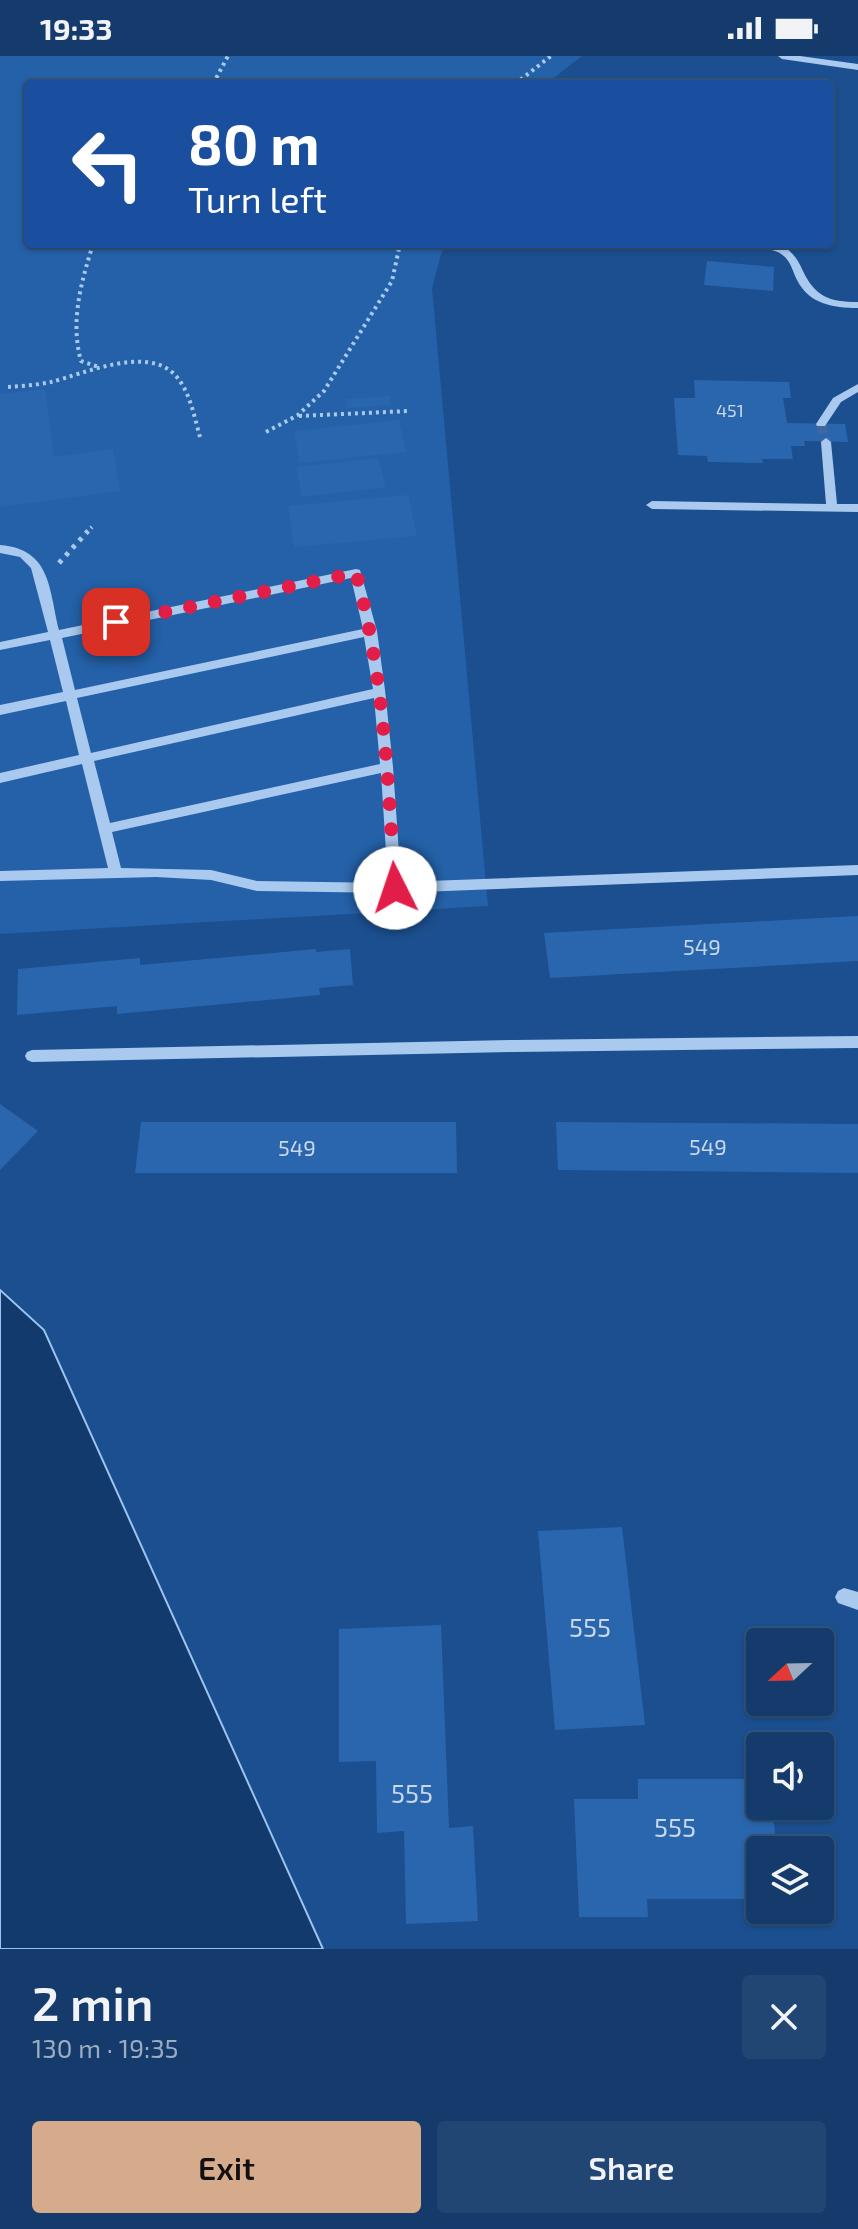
<!DOCTYPE html>
<meta charset="utf-8">
<style>
:root{--surface:#143b6b;--page:#214673;--text:#f1f3f6;--muted:#9dadc1;--line:#33557e;--accent:#d6ab8b}
body{margin:0;font-family:"Exo 2",sans-serif;background:var(--page);color:var(--text);height:100vh;display:flex;flex-direction:column;font-size:30px;white-space:nowrap}
*{box-sizing:border-box;margin:0}
p{font-size:26px;color:var(--muted)}
.icon{flex:none;width:44px;height:44px;fill:none;stroke:currentColor;stroke-width:2;stroke-linecap:round;stroke-linejoin:round}
.map{position:relative;height:1893px;overflow:hidden}
.drawer{display:flex;flex-direction:column;background:var(--surface);flex:1}
.drawer>*{flex:none}
.banner{position:absolute;left:24px;top:24px;width:810px;height:168px;border-radius:8px;box-shadow:0 2px 6px #0004,0 0 0 2px var(--line);background:#1a4fa0;color:#fff;overflow:hidden}
.needle{width:52px;rotate:248deg}
.fabs{position:absolute;left:746px;top:1572px;display:grid;gap:16px}
.fabs a{display:grid;place-items:center;width:88px;height:88px;border-radius:8px;background:var(--surface);box-shadow:0 2px 6px #0004,0 0 0 2px var(--line);font-size:40px}
.pin{position:absolute;display:grid;place-items:center;width:68px;height:68px;color:#fff;margin:-34px;border-radius:16px;box-shadow:0 4px 12px #0006}
.me{position:absolute;width:88px;margin:-44px;rotate:356deg;stroke-linejoin:round;filter:drop-shadow(0 0 6px #0008)}
.turn{display:flex;align-items:center;gap:28px;height:168px;padding:0 32px;font-size:36px}
.turn .icon{width:104px;height:104px;stroke-width:2.5}
.turn b{display:block;font-size:56px;line-height:68px}
.round{display:grid;place-items:center;flex:none;width:84px;height:84px;border-radius:8px;background:var(--page)}
.headline{display:flex;align-items:center;justify-content:space-between;height:136px;padding:0 32px}
h1{font-size:48px;font-weight:600;line-height:60px}
.action{display:flex;gap:16px;margin-top:auto;padding:16px 32px}
.action a{flex:1;height:92px;border-radius:8px;background:var(--accent);color:#111;font-size:32px;font-weight:600;line-height:92px;text-align:center}
.action a+a{background:var(--page);color:var(--text)}
.status{display:flex;justify-content:space-between;align-items:center;height:56px;padding:0 40px;background:var(--surface);direction:ltr}
.status svg{height:22px;fill:currentColor}
.map>svg:first-child{display:block}
.green{fill:#2461a8}
.water{fill:#123a6d;stroke:#9cc4f0;stroke-width:2}
.building{fill:#2a66ad}
.lines{fill:none;stroke-linecap:round;stroke-linejoin:round}
.minor-tunnel{stroke:#3d69a0;stroke-width:10;stroke-dasharray:10 5;stroke-linecap:butt}
.path-far1{stroke:#a9c9ee;stroke-width:4;stroke-dasharray:3 4;stroke-linecap:butt}
.path{stroke:#a9c9ee;stroke-width:5;stroke-dasharray:4 6;stroke-linecap:butt}
.minor{fill:#a9c9ee;fill-rule:evenodd}
.route{stroke:#e11d48;stroke-width:14;stroke-dasharray:0 25.2}
.labels{text-anchor:middle;stroke-width:8;stroke-linejoin:round;paint-order:stroke}
.far-number-label{font-size:18px;fill:#cad9ea}
.number-label{font-size:22px;fill:#cad9ea}
.near-number-label{font-size:26px;fill:#cad9ea}
</style>
<div class="status"><b>19:33</b><svg viewBox="0 0 49 12"><path d="M0 12V9h3v3zM5 12V6h3v6zM10 12V3h3v9zM15 12V0h3v12zM26 1h20v11H26zM47 4h2v5h-2z"/></svg></div>
<div class="map">
<svg width="858" height="1893" viewBox="0 0 858 1893">
<rect width="100%" height="100%" fill="#1b4f8f"/>
<polygon class="green" points="0,0 582,0 546,28 28,28 28,188 444,188 432,232 488,850 0,878"/>
<polygon class="water" points="0,1234 44,1274 323,1893 0,1893"/>
<g class="building">
<polygon points="707,205 774,211 773,235 704,229"/>
<polygon points="694,324 789,326 791,342 783,342 787,367 845,368 848,386 804,385 805,390 791,390 793,403 762,403 763,407 708,406 707,400 678,399 674,342 695,342"/>
<polygon points="45,333 54,401 113,393 120,435 0,451 0,338"/>
<polygon points="390,340 391,349 347,352 346,343"/>
<polygon points="399,364 406,396 300,407 294,375"/>
<polygon points="378,402 386,431 302,441 296,411"/>
<polygon points="408,439 417,480 294,491 288,450"/>
<polygon points="858,860 858,905 550,922 544,877"/>
<polygon points="316,893 316,896 350,893 353,929 319,932 320,939 117,958 117,950 17,959 18,913 140,902 140,909"/>
<polygon points="0,1048 38,1075 0,1114"/>
<polygon points="141,1066 456,1066 457,1117 135,1117"/>
<polygon points="556,1066 858,1068 858,1117 558,1114"/>
<polygon points="622,1471 645,1669 555,1674 538,1475"/>
<polygon points="441,1569 449,1772 473,1770 478,1865 406,1868 404,1775 377,1777 376,1705 339,1706 339,1573"/>
<polygon points="638,1723 760,1723 760,1750 772,1750 777,1794 760,1794 760,1843 647,1843 648,1861 579,1861 574,1743 638,1743"/>
</g>
<g class="lines">
<polyline class="minor-tunnel" points="821,368 826,386"/>
<g class="path-far1">
<polyline points="213,28 228,0"/>
<polyline points="515,28 551,0"/>
<path d="M 93,188 C 81,227 70,265 81,305 L 99,311"/>
<path d="M 8,331 C 22,330 37,329 51,326 C 83,318 147,289 175,319 C 190,335 194,360 200,381"/>
<polyline points="299,360 409,355"/>
<polyline points="266,376 298,359 324,335 392,225 400,188"/>
<polyline points="86,477 92,471"/>
</g>
<polyline class="path" points="59,507 88,475"/>
<g class="minor">
<polygon points="778,0 800,0 858,8 858,14 782,3"/>
<path d="M 749,188 C 762,188 775,186 787,193 C 794,198 799,206 802,213 C 815,241 829,246 858,246 L 858,252 C 833,252 809,248 797,224 C 793,216 791,207 785,201 C 775,191 760,194 749,188 Z"/>
<polygon points="858,328 858,336 841,346 825,370 817,370 816,368 833,342"/>
<polygon points="826,382 831,386 837,448 858,448 858,456 652,453 646,449 652,445 826,448 821,386"/>
<path d="M 0,489 C 51,493 49,533 59,574 L 356,513 L 360,514 L 377,575 L 385,634 L 393,711 L 401,826 L 858,809 L 858,819 L 395,837 L 257,835 L 211,824 L 156,821 L 0,825 L 0,815 L 108,812 L 82,708 L 0,727 L 0,717 L 79,699 L 66,645 L 0,659 L 0,649 L 63,636 L 50,584 L 0,594 L 0,586 L 48,576 L 31,512 L 20,501 L 0,497 ZM 351,522 L 363,573 L 75,634 L 62,582 ZM 364,581 L 373,633 L 91,697 L 77,642 ZM 374,642 L 380,708 L 110,767 L 94,705 ZM 381,717 L 388,827 L 257,825 L 211,814 L 121,812 L 112,776 Z"/>
<polygon points="858,980 858,992 514,996 32,1006 27,1004 25,1000 27,996 32,994 514,984"/>
<polygon points="844,1532 858,1536 858,1554 838,1547 835,1541 838,1535"/>
</g>
</g>
<g class="lines">
<path class="route" d="M 116,566 L 356,517 C 384,619 388,726 395,832"/>
</g>
<g class="labels">
<g class="far-number-label">
<text x="730" y="361">451</text>
</g>
<g class="number-label">
<text x="702" y="899">549</text>
<text x="708" y="1099">549</text>
<text x="297" y="1100">549</text>
</g>
<g class="near-number-label">
<text x="590" y="1581">555</text>
<text x="412" y="1747">555</text>
<text x="675" y="1781">555</text>
</g>
</g>
</svg>
<div class="fabs">
<a><svg class="needle" viewBox="-14 -14 28 28"><path d="M0-13l5 13h-10z" fill="#e53935"/><path d="M0 13l5-13h-10z" fill="#9dadc1"/></svg></a>
<a><svg class="icon" aria-label="sound" viewBox="0 0 24 24"><path d="M4 9h4l5-4v14l-5-4H4zM17 9q2 3 0 6"/></svg></a>
<a><svg class="icon" aria-label="layers" viewBox="0 0 24 24"><path d="M12 4l9 5-9 5-9-5zM3 14l9 5 9-5"/></svg></a>
</div>
<div class="pin" style="left:116px;top:566px;background:#d93025"><svg class="icon" aria-label="arrive" viewBox="0 0 24 24"><path d="M6 21V4h12l-3 4 3 4H6"/></svg></div>
<svg class="me" style="left:395px;top:832px" viewBox="-20 -20 40 40"><circle r="19" fill="#fff"/><path d="M0-13L10 11 0 6-10 11z" fill="#e11d48"/></svg>
<div class="banner">
<div class="turn"><svg class="icon" aria-label="left" viewBox="0 0 24 24"><path d="M17 20v-9H6M10 6l-5 5 5 5"/></svg><div><b>80 m</b>Turn left</div></div>
</div>
</div>
<section class="drawer">
<div class="headline"><div><h1>2 min</h1><p>130 m · 19:35</p></div><a class="round"><svg class="icon" aria-label="close" viewBox="0 0 24 24"><path d="M6 6l12 12M18 6L6 18"/></svg></a></div>
<div class="action"><a>Exit</a><a>Share</a></div>
</section>
